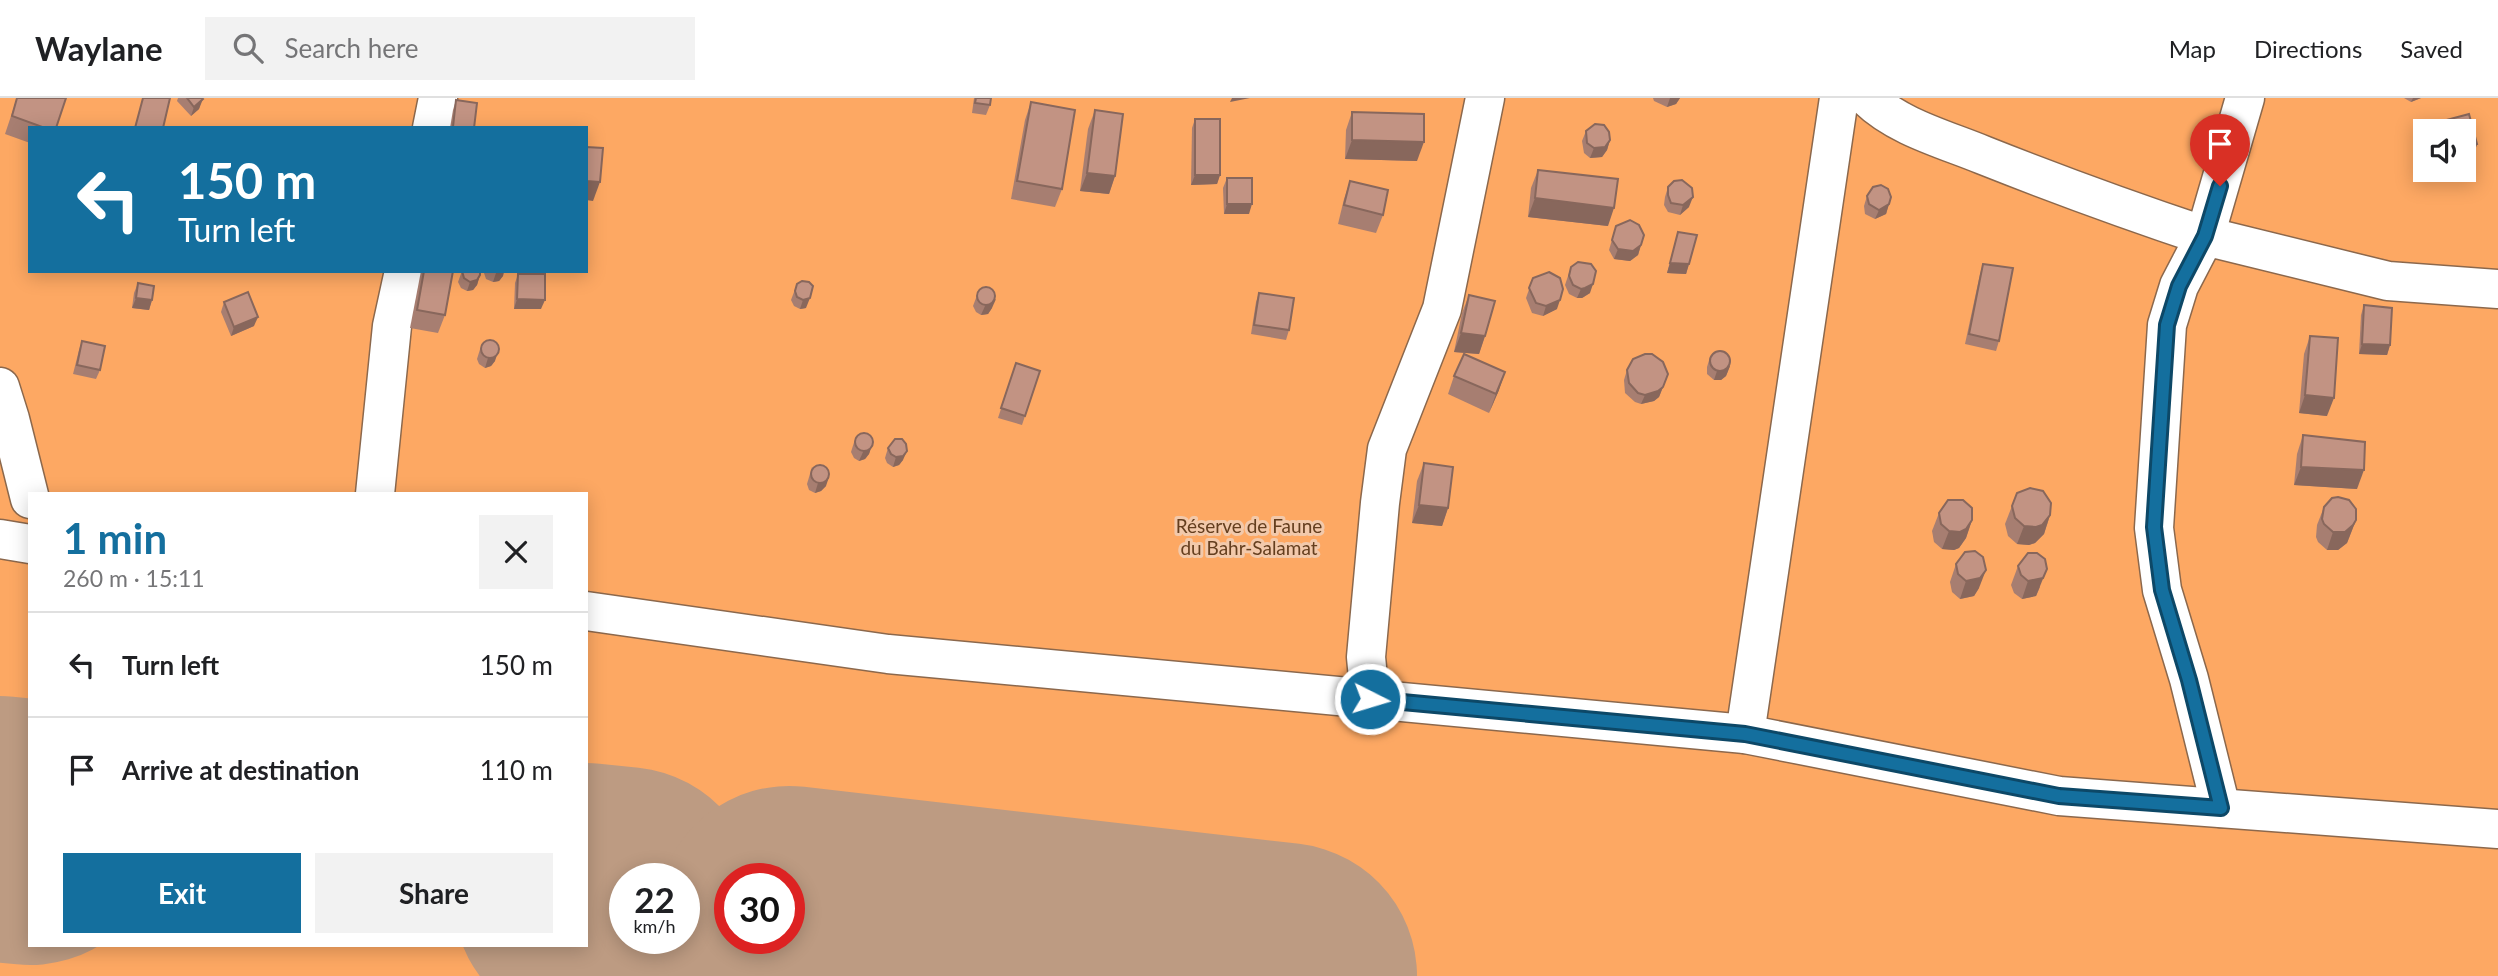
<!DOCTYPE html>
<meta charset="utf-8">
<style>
:root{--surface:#fff;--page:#f2f2f2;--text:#202124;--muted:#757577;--line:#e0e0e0;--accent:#146f9e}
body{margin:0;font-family:Lato,sans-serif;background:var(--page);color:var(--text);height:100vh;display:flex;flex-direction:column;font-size:26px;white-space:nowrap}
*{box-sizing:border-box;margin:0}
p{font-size:23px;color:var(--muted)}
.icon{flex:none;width:38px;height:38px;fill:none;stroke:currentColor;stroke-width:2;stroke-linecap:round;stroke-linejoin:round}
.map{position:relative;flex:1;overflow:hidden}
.details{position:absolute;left:28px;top:394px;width:560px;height:455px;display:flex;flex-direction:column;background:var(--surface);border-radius:0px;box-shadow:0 4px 18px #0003}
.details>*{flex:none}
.hud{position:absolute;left:28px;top:28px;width:560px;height:147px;border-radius:0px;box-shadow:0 4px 18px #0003;background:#146f9e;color:#fff;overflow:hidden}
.tools{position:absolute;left:2413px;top:21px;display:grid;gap:14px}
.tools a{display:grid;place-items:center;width:63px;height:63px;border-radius:0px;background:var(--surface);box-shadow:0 4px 18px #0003;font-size:35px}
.speed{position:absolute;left:609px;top:765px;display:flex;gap:14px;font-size:35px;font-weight:700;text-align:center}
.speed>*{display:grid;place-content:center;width:91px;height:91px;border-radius:50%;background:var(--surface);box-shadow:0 4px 18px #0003;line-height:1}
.speed small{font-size:18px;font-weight:400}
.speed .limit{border:10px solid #d22;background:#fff;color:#111}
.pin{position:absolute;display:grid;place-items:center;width:60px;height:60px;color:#fff;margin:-72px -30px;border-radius:50% 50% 50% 0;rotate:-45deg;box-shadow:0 0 7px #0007}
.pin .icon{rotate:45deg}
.me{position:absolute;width:77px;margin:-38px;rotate:95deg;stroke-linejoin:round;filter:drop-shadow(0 0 5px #0008)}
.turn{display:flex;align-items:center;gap:24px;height:147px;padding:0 35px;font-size:32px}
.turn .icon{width:91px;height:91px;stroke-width:2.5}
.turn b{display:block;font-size:49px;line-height:60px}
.round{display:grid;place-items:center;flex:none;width:74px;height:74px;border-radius:0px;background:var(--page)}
.overview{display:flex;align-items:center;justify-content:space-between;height:119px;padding:0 35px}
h1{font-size:42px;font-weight:700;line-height:52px;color:var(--accent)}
.cta{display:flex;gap:14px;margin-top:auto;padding:14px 35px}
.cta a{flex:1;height:80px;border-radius:0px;background:var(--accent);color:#fff;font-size:28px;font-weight:700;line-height:80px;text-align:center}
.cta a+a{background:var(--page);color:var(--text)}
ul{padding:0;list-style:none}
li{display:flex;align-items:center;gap:21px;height:105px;padding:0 35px;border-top:2px solid var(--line)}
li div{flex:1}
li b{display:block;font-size:26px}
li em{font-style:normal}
header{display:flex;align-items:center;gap:42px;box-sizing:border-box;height:98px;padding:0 35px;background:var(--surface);border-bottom:2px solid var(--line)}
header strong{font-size:33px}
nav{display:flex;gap:38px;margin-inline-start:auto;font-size:24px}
.search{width:490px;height:63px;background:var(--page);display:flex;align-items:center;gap:18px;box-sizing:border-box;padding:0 24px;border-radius:0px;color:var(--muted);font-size:26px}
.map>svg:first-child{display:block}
.green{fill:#fda863;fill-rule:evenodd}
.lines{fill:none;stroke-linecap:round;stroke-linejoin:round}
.runway{stroke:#bd9b82;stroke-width:266}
.minor-casing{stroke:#8c684c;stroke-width:41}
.minor{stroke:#fff;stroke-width:38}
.wall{fill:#a77e71}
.shaded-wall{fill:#88675c}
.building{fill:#c29383;stroke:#88675c;stroke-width:2}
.route-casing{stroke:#0d4867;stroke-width:18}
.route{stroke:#146f9e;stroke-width:12}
.labels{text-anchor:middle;stroke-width:6;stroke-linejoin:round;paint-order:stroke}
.park-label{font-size:19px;fill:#643e1e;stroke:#f2c9ab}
</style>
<header>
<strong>Waylane</strong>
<div class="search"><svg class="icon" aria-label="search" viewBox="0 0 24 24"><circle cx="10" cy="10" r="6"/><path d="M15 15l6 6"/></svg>Search here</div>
<nav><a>Map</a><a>Directions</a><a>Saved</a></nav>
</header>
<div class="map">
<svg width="2498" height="878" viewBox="0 0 2498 878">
<rect width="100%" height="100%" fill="#f2c9ab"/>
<path class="green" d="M 0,0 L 2498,0 L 2498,878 L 0,878 ZM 30,30 L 586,30 L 586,173 L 30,173 ZM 2426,33 L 2464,33 L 2464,72 L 2426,72 ZM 30,396 L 586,396 L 586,847 L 30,847 ZM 625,780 L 684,780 L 684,840 L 625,840 ZM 730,780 L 789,780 L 789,840 L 730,840 Z"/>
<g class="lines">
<g class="runway">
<polyline points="0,731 30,734"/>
<polyline points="586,798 625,802"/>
<polyline points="789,821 1284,878"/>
</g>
<defs>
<g id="minor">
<path d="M 1868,0 C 1898,29 1944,41 1983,57 C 2056,86 2130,113 2205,138 L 2245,0"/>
<polyline points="432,30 438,0"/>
<polyline points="0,289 10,321 30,401"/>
<polyline points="375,396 392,228 404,173"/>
<polyline points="0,441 30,446"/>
<polyline points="586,513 888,556 1745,636 2059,698 2498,731"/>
<polyline points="1370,601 1366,559 1380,405 1387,351 1442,211 1485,0"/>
<polyline points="1745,636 1839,0"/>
<polyline points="2221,710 2189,581 2162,492 2154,430 2167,227 2179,188 2205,138 2388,183 2498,191"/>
</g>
</defs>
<use href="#minor" class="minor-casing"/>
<use href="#minor" class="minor"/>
</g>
<g class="wall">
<polygon points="17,0 66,0 56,30 30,30 30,45 5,36"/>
<polygon points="178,0 202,0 199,11 191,18 177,3"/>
<polygon points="974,0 991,0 990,7 986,17 972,15"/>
<polygon points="1653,0 1680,0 1676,6 1667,9 1654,3"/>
<polygon points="2404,0 2421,0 2411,4"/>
<polygon points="456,2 474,30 450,30 453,12"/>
<polygon points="1031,4 1062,91 1055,109 1011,101 1025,22"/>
<polygon points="1095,12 1115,78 1109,96 1080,93 1088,31"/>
<polygon points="1352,14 1417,63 1345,61 1346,32"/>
<polygon points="2469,16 2477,46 2474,56 2464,58 2464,33 2435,33 2439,24"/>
<polygon points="1195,21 1220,77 1217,86 1191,87 1192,30"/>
<polygon points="1586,33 1610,42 1607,52 1602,59 1590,60 1584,55 1582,43"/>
<polygon points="1538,72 1608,128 1528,119 1531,90"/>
<polygon points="1227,80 1249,116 1224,116 1223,90"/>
<polygon points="1350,83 1383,117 1376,135 1338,126 1344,101"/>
<polygon points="1668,89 1689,109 1680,117 1668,114 1664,107 1665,99"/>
<polygon points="1867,98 1889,106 1886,116 1875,121 1865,116 1864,108"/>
<polygon points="1616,128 1641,147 1638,157 1630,163 1614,161 1609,152"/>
<polygon points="1678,134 1689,166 1686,176 1667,175"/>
<polygon points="1983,166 1999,243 1996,253 1965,246 1980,176"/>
<polygon points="1571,169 1590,195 1582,200 1577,200 1569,196 1565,187"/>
<polygon points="421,173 453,173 445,217 438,235 410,230"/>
<polygon points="462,173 480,173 480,177 477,187 473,192 467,193 461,190 458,184"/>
<polygon points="485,173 504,173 503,178 499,183 493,184 486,181 484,175"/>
<polygon points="518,176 541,211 514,211 515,185"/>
<polygon points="1533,180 1557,211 1543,218 1532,215 1526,200"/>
<polygon points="138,185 152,202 149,212 132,210 134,195"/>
<polygon points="797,186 806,210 800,211 794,208 791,202"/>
<polygon points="979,192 992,210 988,216 981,217 976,214 973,208"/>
<polygon points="1259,195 1289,232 1286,242 1251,236 1256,204"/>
<polygon points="1469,197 1485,238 1479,256 1454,254 1462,215"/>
<polygon points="224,204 254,228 231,238 221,214"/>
<polygon points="2364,207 2390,247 2387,257 2359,256 2361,217"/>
<polygon points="2310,238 2327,318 2299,315 2304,256"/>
<polygon points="82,243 100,272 96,281 73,276 79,252"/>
<polygon points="482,245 495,263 491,268 485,270 479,266 477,261"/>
<polygon points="1710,259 1730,268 1726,278 1721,282 1714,282 1707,276 1707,269"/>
<polygon points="1016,265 1040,273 1022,327 998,320"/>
<polygon points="1627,272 1668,276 1659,299 1654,303 1641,306 1635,304 1625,295 1624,282"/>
<polygon points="1454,278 1499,292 1489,315 1448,296"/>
<polygon points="2303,337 2357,391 2294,387 2297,356"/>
<polygon points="856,338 872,347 869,356 865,361 859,363 854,360 851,354"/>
<polygon points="888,350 903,362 899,367 893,369 887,365 885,360"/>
<polygon points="1424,365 1448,410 1442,428 1412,425 1417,383"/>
<polygon points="812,369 826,388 821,393 815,395 809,392 807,386"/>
<polygon points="2012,408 2050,417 2044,436 2035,445 2029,447 2017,446 2008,438 2005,426"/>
<polygon points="2324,409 2356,422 2347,445 2338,452 2327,452 2318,444 2316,439 2317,427"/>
<polygon points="1939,415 1972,422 1966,440 1959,450 1954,452 1942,451 1934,444 1932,433"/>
<polygon points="1956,466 1979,490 1974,498 1960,501 1952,494 1950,484"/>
<polygon points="2018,468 2040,489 2036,498 2022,501 2014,495 2011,487"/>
</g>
<g class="shaded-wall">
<polygon points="1232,0 1250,0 1230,4"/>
<polygon points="1670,0 1680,0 1676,6 1667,9"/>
<polygon points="2413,0 2421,0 2411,4"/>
<polygon points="203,1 199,11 191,18 194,9"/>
<polygon points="1352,42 1424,44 1417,63 1345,61"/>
<polygon points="1610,42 1607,52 1602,59 1590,60 1594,50"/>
<polygon points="2477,46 2474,56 2464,58 2464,49"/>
<polygon points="1087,75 1115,78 1109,96 1080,93"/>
<polygon points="1195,77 1220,77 1217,86 1191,87"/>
<polygon points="586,83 600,84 593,103 586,102"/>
<polygon points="1693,99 1689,109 1680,117 1683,107"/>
<polygon points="1535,100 1614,110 1608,128 1528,119"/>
<polygon points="1227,106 1252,106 1249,116 1224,116"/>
<polygon points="1889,106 1886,116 1875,121 1879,112"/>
<polygon points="1641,147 1638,157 1630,163 1614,161 1618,151"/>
<polygon points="1670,165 1689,166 1686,176 1667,175"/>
<polygon points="504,173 503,178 499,183 493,184 496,175"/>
<polygon points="480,177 477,187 473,192 467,193 470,184"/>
<polygon points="1593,186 1590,195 1582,200 1577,200 1581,191"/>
<polygon points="136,200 152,202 149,212 132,210"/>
<polygon points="810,200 806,210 800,211 803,202"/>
<polygon points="517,201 545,202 541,211 514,211"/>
<polygon points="996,201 992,210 988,216 981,217 985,208"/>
<polygon points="1560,202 1557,211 1543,218 1546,208"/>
<polygon points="258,219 254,228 231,238 234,229"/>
<polygon points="1461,235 1485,238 1479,256 1454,254"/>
<polygon points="2362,246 2390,247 2387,257 2359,256"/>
<polygon points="498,254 495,263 491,268 485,270 488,260"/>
<polygon points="1730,268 1726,278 1721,282 1714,282 1717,273"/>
<polygon points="1505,274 1499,292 1489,315 1496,296"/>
<polygon points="1663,289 1659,299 1654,303 1641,306 1645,297"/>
<polygon points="2305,297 2334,300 2327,318 2299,315"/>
<polygon points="872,347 869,356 865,361 859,363 863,354"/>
<polygon points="907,353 903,362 899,367 893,369 896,359"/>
<polygon points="2301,369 2364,372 2357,391 2294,387"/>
<polygon points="829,379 826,388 821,393 815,395 818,385"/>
<polygon points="1419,407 1448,410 1442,428 1412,425"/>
<polygon points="2050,417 2044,436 2035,445 2029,447 2017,446 2024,428"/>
<polygon points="1972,422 1966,440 1959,450 1954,452 1942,451 1949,433"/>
<polygon points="2356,422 2347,445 2338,452 2327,452 2333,434"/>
<polygon points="2047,471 2036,498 2022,501 2028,483"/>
<polygon points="1986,472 1979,490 1974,498 1960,501 1966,483"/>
</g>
<g class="building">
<polygon points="17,0 66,0 56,30 45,30 12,18"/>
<polygon points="143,0 170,0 163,30 135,30"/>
<polygon points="187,0 202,0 203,1 194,9"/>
<polygon points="976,0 991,0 990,7 975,5"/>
<polygon points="456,2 477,5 474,30 453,29"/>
<polygon points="1031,4 1075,12 1062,91 1017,83"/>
<polygon points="1095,12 1123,16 1115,78 1087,75"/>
<polygon points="1352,14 1424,16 1424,44 1352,42"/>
<polygon points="2469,16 2477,46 2464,49 2464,33 2441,33 2439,24"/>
<rect x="1195" y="21" width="25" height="56"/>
<polygon points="1595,26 1604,27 1609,34 1610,42 1605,49 1594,50 1587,45 1586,33"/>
<polygon points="586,49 603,50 600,84 586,83"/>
<polygon points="1538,72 1618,81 1614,110 1535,100"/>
<rect x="1227" y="80" width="25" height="26"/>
<polygon points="1682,82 1692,90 1693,99 1683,107 1671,105 1668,97 1668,89 1674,83"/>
<polygon points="1350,83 1388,92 1383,117 1344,107"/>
<polygon points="1881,87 1888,91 1891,99 1889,106 1879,112 1869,106 1867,98 1873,89"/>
<polygon points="1630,122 1639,127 1644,137 1641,147 1633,153 1618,151 1612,142 1616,128"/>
<polygon points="1678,134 1697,137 1689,166 1670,165"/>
<polygon points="1578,164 1591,166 1596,173 1593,186 1585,190 1581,191 1573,187 1569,178 1571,169"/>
<polygon points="1983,166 2013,170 1999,243 1969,236"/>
<polygon points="424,173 453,173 445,217 417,212"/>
<polygon points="462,173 480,173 480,177 477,182 470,184 464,180"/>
<polygon points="1549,174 1560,180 1563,191 1560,202 1546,208 1536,205 1529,190 1533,180"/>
<polygon points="518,176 545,176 545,202 517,201"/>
<polygon points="802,183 809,184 813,188 810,200 803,202 797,199 795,193 797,186"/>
<polygon points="138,185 154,188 152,202 136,200"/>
<circle cx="986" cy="198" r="9"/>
<polygon points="248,194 258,219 234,229 224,204"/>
<polygon points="1259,195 1294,200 1289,232 1254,227"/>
<polygon points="1469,197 1495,203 1485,238 1461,235"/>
<polygon points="2364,207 2392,210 2390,247 2362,246"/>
<polygon points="2310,238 2338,240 2334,300 2305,297"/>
<circle cx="490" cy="251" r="9"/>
<polygon points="82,243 105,248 100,272 77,267"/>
<circle cx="1720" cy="263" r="10"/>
<polygon points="1464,256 1505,274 1496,296 1454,278"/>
<polygon points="1645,256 1652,256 1663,264 1668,276 1663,289 1658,293 1645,297 1638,295 1629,285 1627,272 1633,261"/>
<polygon points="1016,265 1040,273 1025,318 1001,310"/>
<circle cx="864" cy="344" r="9"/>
<polygon points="2303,337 2365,344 2364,372 2301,369"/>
<polygon points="895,341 902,341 906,346 907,353 903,358 896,359 891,356 888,350"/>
<polygon points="1424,365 1453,369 1448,410 1419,407"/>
<circle cx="820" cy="376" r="9"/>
<polygon points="2030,390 2043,393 2051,405 2050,417 2042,427 2036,429 2024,428 2015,420 2012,408 2017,395"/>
<polygon points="2338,399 2349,402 2356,411 2356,422 2353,427 2345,434 2333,434 2324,426 2322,421 2324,409 2332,400"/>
<polygon points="1948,402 1963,402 1972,410 1972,422 1966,431 1960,434 1949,433 1941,426 1939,415"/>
<polygon points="1975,453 1983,459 1986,472 1980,480 1966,483 1958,476 1956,466 1965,454"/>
<polygon points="2028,455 2037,455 2045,461 2047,471 2043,480 2028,483 2021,477 2018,468"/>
</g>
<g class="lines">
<defs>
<polyline id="route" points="1370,601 1745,636 2059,698 2221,710 2189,582 2162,492 2154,429 2167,227 2179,188 2205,138 2220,88"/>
</defs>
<use href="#route" class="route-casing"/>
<use href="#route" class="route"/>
</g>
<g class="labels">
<g class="park-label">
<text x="1249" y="435">Réserve de Faune<tspan x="1249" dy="22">du Bahr-Salamat</tspan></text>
</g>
</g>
</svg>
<div class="tools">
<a><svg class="icon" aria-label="sound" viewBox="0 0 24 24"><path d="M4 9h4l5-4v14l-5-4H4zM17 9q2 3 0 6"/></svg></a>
</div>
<div class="speed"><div>22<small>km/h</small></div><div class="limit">30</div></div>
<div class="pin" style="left:2220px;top:88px;background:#d93025"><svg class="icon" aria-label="arrive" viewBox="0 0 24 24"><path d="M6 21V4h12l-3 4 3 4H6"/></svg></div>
<svg class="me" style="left:1370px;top:601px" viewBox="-20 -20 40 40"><circle r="17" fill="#146f9e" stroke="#fff" stroke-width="3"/><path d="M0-11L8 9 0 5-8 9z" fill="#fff"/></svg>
<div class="hud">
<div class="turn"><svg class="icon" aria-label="left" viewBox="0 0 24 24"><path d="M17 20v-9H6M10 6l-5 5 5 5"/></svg><div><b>150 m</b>Turn left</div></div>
</div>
<section class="details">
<div class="overview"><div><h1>1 min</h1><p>260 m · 15:11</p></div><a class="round"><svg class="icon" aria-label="close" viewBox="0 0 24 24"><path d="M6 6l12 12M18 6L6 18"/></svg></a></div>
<ul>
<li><svg class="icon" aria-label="left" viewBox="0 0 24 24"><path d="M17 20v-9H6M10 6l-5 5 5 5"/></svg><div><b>Turn left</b></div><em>150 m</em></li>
<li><svg class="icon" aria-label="arrive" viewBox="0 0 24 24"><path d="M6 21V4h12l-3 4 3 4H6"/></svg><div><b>Arrive at destination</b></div><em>110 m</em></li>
</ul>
<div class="cta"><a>Exit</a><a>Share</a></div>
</section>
</div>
